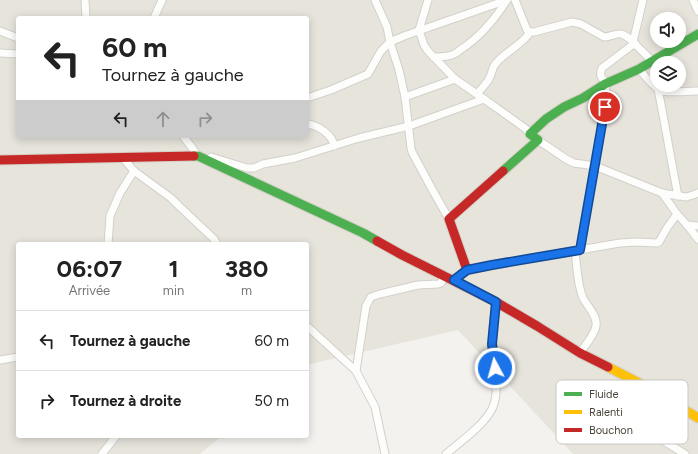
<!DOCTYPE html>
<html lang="fr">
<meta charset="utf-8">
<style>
:root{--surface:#fff;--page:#f2f2f2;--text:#222;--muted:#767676;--line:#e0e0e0}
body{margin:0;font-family:Figtree,sans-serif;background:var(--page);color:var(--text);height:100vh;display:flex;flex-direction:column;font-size:15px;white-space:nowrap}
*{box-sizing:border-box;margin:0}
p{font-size:13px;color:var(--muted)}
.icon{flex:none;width:22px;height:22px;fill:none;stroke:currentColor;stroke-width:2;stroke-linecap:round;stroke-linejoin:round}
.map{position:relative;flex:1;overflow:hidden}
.drawer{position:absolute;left:16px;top:242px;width:293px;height:196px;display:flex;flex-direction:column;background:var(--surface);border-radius:4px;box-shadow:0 2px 10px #0003}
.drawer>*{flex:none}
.guide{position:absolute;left:16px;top:16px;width:293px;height:122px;border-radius:4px;box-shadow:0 2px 10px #0003;background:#fff;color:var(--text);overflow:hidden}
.fabs{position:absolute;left:650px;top:12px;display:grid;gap:8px}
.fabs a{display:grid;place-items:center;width:36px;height:36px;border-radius:50%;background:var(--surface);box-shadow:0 2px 10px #0003;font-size:20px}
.pin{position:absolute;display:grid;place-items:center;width:34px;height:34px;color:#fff;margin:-17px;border:2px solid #fff;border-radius:50%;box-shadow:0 1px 4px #0007}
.me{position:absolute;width:44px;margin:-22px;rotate:354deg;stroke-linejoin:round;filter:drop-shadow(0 0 3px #0008)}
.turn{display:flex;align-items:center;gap:14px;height:84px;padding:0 20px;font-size:18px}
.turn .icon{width:52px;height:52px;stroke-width:2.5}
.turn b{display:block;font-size:28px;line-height:34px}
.lanes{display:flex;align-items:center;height:38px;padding:0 20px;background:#0003;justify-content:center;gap:20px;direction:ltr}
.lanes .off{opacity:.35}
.eta{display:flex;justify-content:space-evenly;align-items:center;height:68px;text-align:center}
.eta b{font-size:24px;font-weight:700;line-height:28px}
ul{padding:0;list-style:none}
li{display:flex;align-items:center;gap:12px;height:60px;padding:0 20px;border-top:1px solid var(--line)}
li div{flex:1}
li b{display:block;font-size:15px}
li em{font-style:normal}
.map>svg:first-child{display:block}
.residential{fill:#e7e4dc;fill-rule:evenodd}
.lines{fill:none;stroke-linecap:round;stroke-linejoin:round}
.street-casing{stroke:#d2d0cb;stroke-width:9}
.fast-casing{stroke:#d3cfc5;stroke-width:11}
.slow-casing{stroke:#d3cfc5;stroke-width:11}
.jam-casing{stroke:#d3cfc5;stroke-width:11}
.street{stroke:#fdfdfc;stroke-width:7}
.fast{stroke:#4caf50;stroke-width:9}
.slow{stroke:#ffc107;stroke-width:9}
.jam{stroke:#c62828;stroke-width:9}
.route-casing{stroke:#114b97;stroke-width:10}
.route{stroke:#1a73e8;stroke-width:7}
.key{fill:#fff;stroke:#c9c7c4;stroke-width:1}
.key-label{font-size:11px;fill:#4b4439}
</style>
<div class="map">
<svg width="698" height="454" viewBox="0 0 698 454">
<rect width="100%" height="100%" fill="#f4f2ee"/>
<path class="residential" d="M 0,0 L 698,0 L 698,454 L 573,454 L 458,330 L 310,364 L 307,366 L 307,244 L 18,244 L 18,436 L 222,436 L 200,454 L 0,454 ZM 18,18 L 307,18 L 307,136 L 18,136 ZM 657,19 L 679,19 L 679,41 L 657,41 ZM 657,63 L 679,63 L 679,85 L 657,85 Z"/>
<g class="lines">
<defs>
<g id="street">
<polyline points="85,0 86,18"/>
<polyline points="375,0 387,27 390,42 399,70 405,97 411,148 412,152 433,191 449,219"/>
<polyline points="428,0 419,30 424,45 428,51 455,79 484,99 501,111 526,129 530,134"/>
<path d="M 515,0 L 527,30 L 530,32 L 534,32 L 572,22 L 581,24 L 604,37 C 610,37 616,33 621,34 C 626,35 630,39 633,42"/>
<polyline points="643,0 633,42 652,61"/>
<polyline points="693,0 698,11"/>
<polyline points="154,18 162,0"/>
<polyline points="0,31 18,38"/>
<polyline points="0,53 18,54"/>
<path d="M 434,57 C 440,57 446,57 452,55 C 455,54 458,52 460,50 C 479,38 495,19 507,0"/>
<path d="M 639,69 C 644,75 654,88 662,91 C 673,93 687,91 698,91"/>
<path d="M 658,89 C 665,124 671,160 678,196"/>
<path d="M 477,94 C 481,89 486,84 489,79 C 493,72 491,68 497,62 C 507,51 523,44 530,32"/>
<polyline points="405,97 455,79"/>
<polyline points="307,98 331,90 368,74 381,51 390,42 404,36 507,0"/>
<path d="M 307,124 C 318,125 333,135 334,146"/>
<polyline points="183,136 193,149 198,156"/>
<polyline points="538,140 566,159 574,163 595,166 662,193 686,197 693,195 698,193"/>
<polyline points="211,157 247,168 254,168 263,164 295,158 359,138 409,126 484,99"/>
<polyline points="123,158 134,171 171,198 179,206 214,239 217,244"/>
<polyline points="662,193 677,214 687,225 698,239"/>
<polyline points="687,225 698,226"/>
<polyline points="108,244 110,216 120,193 134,171"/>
<path d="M 580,250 L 605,107 C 605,101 607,89 605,84 C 603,77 598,77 602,68 L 635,43"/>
<path d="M 575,251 C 577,266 577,284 583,298 C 587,306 598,316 596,326 C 594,336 585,345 580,353"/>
<polyline points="467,270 492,265 620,243 636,242 657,243 659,242 667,228 677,214"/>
<polyline points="307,326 356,371 375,407 385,454"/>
<polyline points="0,360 18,357"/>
<polyline points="356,371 366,306 371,297 380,294 418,285 438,284 441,283 444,276"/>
<polyline points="581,391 621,420 662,440 685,454"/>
<polyline points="102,454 116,436"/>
<path d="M 446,454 C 460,442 484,425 492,409 C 501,390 493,365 492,345 C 492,332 495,315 496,302"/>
</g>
<g id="fast">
<polyline points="194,156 198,156 363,233 377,241"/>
<polyline points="503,171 538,140 530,134 546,119 564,107 583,98 605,84 639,69 698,34"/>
</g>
<polyline id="slow" points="608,367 643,385 698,418"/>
<g id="jam">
<polyline points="0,160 194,156"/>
<polyline points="377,241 402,255 496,302 537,326 580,353 608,367"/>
<polyline points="454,280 467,270 449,219 503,171"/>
</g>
</defs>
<use href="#street" class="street-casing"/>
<use href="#fast" class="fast-casing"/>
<use href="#slow" class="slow-casing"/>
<use href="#jam" class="jam-casing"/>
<use href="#street" class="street"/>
<use href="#fast" class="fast"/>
<use href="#slow" class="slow"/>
<use href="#jam" class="jam"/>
</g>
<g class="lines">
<defs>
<polyline id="route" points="495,368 492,344 496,302 454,280 467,270 492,265 580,250 605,107"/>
</defs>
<use href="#route" class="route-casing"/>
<use href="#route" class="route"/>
</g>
<rect x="556" y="380" width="132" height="64" rx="6" class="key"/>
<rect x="564" y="392" width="18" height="4" fill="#4caf50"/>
<rect x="564" y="410" width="18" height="4" fill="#ffc107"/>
<rect x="564" y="428" width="18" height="4" fill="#c62828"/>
<g class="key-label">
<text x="589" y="398">Fluide</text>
<text x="589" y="416">Ralenti</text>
<text x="589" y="434">Bouchon</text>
</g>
</svg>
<div class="fabs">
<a><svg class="icon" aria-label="sound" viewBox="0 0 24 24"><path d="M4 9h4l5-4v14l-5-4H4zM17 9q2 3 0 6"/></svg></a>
<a><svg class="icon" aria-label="layers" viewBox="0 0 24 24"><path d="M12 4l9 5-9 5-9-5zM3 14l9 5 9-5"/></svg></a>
</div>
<div class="pin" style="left:605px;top:107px;background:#d93025"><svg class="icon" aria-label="arrive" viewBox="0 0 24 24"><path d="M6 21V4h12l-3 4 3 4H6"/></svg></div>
<svg class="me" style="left:495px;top:368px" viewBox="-20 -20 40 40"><circle r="17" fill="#1a73e8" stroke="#fff" stroke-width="3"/><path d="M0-11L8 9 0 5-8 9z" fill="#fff"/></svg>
<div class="guide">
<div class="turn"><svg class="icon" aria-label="left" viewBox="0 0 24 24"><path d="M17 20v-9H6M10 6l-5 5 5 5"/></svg><div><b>60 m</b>Tournez à gauche</div></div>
<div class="lanes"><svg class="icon" aria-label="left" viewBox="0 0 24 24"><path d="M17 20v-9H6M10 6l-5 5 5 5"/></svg><svg class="icon off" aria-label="ahead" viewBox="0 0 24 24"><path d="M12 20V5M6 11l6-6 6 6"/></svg><svg class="icon off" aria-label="right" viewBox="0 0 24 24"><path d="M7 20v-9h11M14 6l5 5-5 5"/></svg></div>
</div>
<section class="drawer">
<div class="eta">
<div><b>06:07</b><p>Arrivée</p></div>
<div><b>1</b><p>min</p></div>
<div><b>380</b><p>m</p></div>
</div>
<ul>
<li><svg class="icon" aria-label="left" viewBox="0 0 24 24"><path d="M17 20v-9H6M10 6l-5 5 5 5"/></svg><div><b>Tournez à gauche</b></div><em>60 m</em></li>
<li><svg class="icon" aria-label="right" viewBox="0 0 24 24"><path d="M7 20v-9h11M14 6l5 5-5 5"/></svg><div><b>Tournez à droite</b></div><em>50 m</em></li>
</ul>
</section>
</div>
